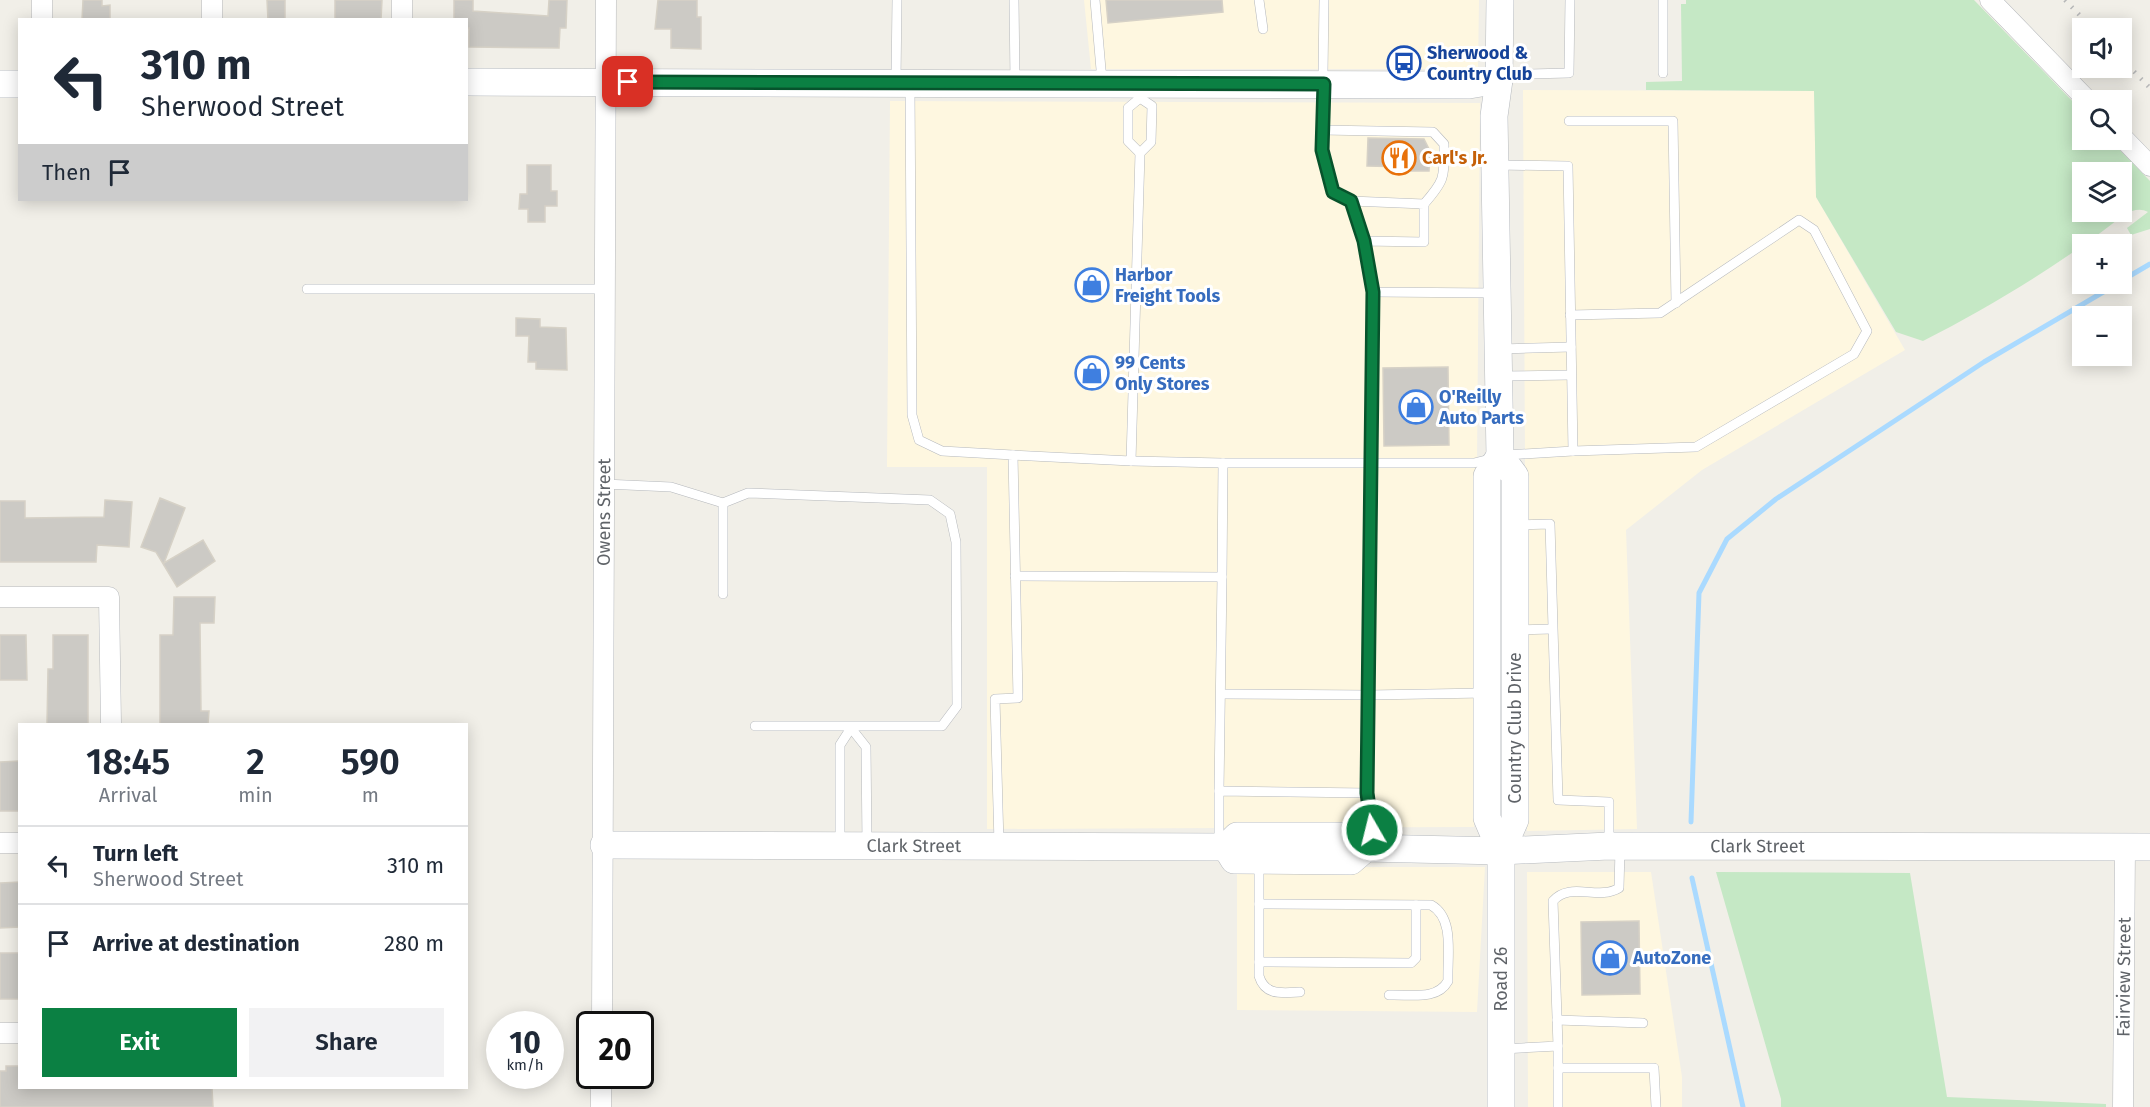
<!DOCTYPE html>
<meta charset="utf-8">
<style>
:root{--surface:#fff;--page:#f2f2f3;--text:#1f2937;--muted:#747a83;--line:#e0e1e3;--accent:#0b8043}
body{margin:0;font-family:"Fira Sans",sans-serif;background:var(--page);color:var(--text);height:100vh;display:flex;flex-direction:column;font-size:22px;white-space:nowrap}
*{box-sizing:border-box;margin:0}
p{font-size:20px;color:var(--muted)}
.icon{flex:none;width:33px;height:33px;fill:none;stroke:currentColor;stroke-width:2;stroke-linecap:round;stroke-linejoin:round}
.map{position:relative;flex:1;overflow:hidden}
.panel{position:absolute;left:18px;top:723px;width:450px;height:366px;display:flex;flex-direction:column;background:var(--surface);border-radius:0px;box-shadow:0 3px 15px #0003}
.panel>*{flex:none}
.guide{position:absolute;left:18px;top:18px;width:450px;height:183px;border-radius:0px;box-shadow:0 3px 15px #0003;background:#fff;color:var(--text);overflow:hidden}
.fabs{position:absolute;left:2072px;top:18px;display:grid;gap:12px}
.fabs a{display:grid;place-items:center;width:60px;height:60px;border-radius:0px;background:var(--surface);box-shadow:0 3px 15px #0003;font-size:30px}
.speed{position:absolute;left:486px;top:1011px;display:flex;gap:12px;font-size:30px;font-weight:700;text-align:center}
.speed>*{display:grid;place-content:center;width:78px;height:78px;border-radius:50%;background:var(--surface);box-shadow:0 3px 15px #0003;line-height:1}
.speed small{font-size:15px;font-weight:400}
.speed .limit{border:3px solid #111;border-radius:9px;background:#fff;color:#111}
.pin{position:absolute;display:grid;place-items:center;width:51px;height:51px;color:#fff;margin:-26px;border-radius:12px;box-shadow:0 3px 9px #0006}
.me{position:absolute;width:66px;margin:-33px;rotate:352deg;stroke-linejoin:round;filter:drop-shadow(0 0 4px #0008)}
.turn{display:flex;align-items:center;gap:21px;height:126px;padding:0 24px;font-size:27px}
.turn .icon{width:78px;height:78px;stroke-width:2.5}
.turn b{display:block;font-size:42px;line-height:51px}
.then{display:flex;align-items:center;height:57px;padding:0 24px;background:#0003;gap:12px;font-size:22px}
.eta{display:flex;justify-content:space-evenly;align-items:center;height:102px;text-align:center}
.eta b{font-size:36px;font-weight:600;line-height:42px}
.button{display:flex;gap:12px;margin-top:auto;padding:12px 24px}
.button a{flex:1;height:69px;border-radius:0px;background:var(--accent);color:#fff;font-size:24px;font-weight:600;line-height:69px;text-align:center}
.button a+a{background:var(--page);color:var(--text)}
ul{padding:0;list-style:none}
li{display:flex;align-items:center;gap:18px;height:78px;padding:0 24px;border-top:2px solid var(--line)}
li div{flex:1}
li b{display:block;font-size:22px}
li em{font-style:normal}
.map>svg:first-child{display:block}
.commercial{fill:#fef7e0}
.green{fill:#c5e8c5;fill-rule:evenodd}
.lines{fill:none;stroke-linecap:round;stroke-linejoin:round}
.stream{stroke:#aadaff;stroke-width:5}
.building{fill:#cccac5;stroke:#d6d1c6;stroke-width:1.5}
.lane-casing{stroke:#b5b8bc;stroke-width:10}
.street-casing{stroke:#b5b8bc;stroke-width:21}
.secondary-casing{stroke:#b6babf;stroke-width:28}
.lane{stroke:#fff;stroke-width:9}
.street{stroke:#fff;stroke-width:20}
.secondary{stroke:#fff;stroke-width:27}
.rail{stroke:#b6b7b8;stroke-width:4.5;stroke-dasharray:1.5 8;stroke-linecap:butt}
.route-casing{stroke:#07532c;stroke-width:15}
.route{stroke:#0b8043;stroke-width:10}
.labels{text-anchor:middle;stroke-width:6;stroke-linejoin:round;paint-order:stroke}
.transit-label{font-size:18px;font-weight:bold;fill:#164399;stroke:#fff;text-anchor:start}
.food-label{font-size:18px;font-weight:bold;fill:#c56008;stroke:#fff;text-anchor:start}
.shop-label{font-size:18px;font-weight:bold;fill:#366cbe;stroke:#fff;text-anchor:start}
.street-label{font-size:18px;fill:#5f6368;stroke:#fff}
</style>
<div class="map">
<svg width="2150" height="1107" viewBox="0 0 2150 1107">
<rect width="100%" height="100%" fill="#f1efe8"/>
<g class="commercial">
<polygon points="1084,0 1479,0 1478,69 1091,69"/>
<polygon points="1523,90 1814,91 1816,197 1905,350 1702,470 1626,530 1637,829 1527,831"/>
<polygon points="890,101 1480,103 1474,827 987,829 987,467 887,467"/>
<polygon points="1237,867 1485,867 1477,1012 1237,1010"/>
<polygon points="1527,872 1651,872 1682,1077 1682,1107 1528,1107"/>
</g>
<g class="green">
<path d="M 1686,0 L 1974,0 L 2082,111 L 2082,140 L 2110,140 L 2150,181 L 2150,229 L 2131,235 L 2127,228 L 2148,212 C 2135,205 2123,216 2112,224 C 2054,268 1988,308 1923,341 L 1896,332 L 1816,197 L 1814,91 L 1646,90 L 1646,82 L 1682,81 L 1681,4 L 1686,4 ZM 2082,172 L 2121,172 L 2121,212 L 2082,212 Z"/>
<polygon points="1716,872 1910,873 1947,1097 2106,1104 2106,1107 1781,1107 1781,1099"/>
</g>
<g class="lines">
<g class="stream">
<polyline points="2121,281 2150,264"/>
<polyline points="1691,822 1699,593 1727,539 1776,499 1984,362 2117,284"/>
<polyline points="1692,878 1743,1107"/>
</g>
</g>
<g class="building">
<polygon points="83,0 102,0 102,6 110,5 110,20 82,20"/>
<polygon points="267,0 285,0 285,20 268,20"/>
<polygon points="335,0 382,0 381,20 335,20"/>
<polygon points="454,0 473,0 473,11 548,16 549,0 567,0 566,28 560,28 559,48 469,47 469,28 466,28 466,20 454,20"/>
<polygon points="658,0 697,0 697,17 701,17 701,49 671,48 671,29 655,29"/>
<polygon points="1106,0 1222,0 1223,12 1108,23"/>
<polygon points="1368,138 1424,139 1430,151 1429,171 1408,171 1408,167 1367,166"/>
<polygon points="527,165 551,165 551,191 557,191 557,206 545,206 545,222 528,222 528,209 519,209 520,194 527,194"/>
<polygon points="516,318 540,319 540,327 566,328 567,370 536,369 536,362 528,362 529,336 516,336"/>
<polygon points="1448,367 1449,445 1384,446 1383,368"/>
<polygon points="160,498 185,508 164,563 203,540 215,561 177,587 156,552 141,547"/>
<polygon points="105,500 132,502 129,547 97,545 96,562 0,562 0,501 25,501 25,518 104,517"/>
<polygon points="174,597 215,597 214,623 200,623 201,711 209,711 208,724 160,724 160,635 173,635"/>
<polygon points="0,635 26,635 27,680 0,680"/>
<polygon points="53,635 88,635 88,724 47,724 48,669 53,669"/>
<polygon points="19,761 20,811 0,811 0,762"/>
<polygon points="20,882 20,927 0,928 0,883"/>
<polygon points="1639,921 1640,994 1582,995 1581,922"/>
<rect x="0" y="953" width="20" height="46"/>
<polygon points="6,1066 20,1066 20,1088 212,1088 213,1107 0,1107 0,1071 6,1071"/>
</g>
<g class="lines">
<defs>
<g id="lane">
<polyline points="1014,0 1015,81"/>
<polyline points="1095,0 1102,81"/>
<polyline points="1259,0 1263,29"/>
<polyline points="1324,0 1322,150 1333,192 1351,201 1424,204 1424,242 1364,241 1373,292 1495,293"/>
<polyline points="1663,0 1663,73"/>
<polyline points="1501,79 1529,74 1569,73 1570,0"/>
<polyline points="896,80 897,0"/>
<polyline points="910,86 912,415 919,440 942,451 1013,455 1018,698 995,699 999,844"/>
<polyline points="1569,121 1673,121 1676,303"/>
<path d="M 1322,130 L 1433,132 L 1444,144 C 1444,177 1446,179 1424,204"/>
<polyline points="1140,153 1128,141 1128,108 1140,98"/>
<polyline points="1498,165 1568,166 1573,451 1506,455"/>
<polyline points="1351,201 1364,241"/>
<polyline points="307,289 605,289"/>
<polyline points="1373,292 1370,463 1474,463 1490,459"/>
<polyline points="1570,315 1660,313 1799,220 1814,230 1867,331 1854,354 1696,447 1573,451"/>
<polyline points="1501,349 1571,347"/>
<polyline points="1500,376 1571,375"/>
<polyline points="1013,455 1131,461 1140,153 1151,142 1152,106 1140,98"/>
<polyline points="1131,461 1223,463"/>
<polyline points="604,484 671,487 723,503 723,594"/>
<polyline points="723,503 748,493 930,500 950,514 956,542 957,706 942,726 755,726"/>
<polyline points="1519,525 1550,524 1558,800 1609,802 1609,844"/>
<polyline points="1015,576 1222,577 1219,791"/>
<polyline points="1222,577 1223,463 1370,463 1369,695 1485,693"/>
<polyline points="1518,630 1552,629"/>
<polyline points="1221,694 1369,695 1367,793 1375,846"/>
<polyline points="851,728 866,747 867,843"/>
<polyline points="840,842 840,745 851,728"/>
<polyline points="1219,845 1219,791 1367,793"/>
<path d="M 1259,863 L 1259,976 C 1265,996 1282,993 1300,992"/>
<path d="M 1259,904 L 1431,905 C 1455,918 1447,956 1448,981 C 1437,1001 1410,994 1389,995"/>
<polyline points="1259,962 1411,963 1416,958 1416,905"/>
<polyline points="1557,1020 1643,1023"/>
<polyline points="1558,1046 1558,1068"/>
<path d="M 1502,1049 L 1558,1046 L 1553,901 C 1570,881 1598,901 1619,888 L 1620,849"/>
<polyline points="1558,1107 1558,1068 1654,1068 1656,1107"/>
</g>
<g id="street">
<polyline points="42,0 42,20"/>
<polyline points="1990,0 2087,100"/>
<polyline points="212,20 212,0"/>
<polyline points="402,20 402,0"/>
<polyline points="2121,136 2150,166"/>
<polyline points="0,597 109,597 111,724"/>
<polyline points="0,843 20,843"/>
<path id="s1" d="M 602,1024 L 606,0"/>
<polyline points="0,1033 20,1033"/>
<polyline points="601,1107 601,1076"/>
<path id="s2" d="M 2123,1107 L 2125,847"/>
</g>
<g id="secondary">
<polyline points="1500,0 1499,80 1494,116 1500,456 1515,476 1515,820 1501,851"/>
<polyline points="466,82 1469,85 1499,80"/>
<polyline points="0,84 20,84"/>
<polyline points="1500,456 1487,476 1487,818 1501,851 1501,1107"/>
<path id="s3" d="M 604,845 L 1226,847 L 1237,836 L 1354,836 L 1366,848"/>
<path id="s4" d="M 1226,847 L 1234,860 L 1351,861 L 1366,848 L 1501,851 L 1609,846 L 2150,847"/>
</g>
</defs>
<use href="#lane" class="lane-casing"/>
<use href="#street" class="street-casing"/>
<use href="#secondary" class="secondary-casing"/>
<use href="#lane" class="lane"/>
<use href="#street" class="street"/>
<use href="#secondary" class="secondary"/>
<g class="rail">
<polyline points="2065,0 2092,28"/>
<polyline points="2121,58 2150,88"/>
</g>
</g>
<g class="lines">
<defs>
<polyline id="route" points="628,82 1324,84 1322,150 1333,192 1351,201 1364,241 1373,292 1367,793 1372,830"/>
</defs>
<use href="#route" class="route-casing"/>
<use href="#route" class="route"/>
</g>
<defs>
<symbol id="bus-ring" viewBox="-11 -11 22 22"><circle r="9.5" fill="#fff" stroke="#1a4fb4" stroke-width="1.5"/><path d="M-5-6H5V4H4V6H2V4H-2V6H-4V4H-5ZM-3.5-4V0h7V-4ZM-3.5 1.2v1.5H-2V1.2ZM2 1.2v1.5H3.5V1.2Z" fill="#1a4fb4"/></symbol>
<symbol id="restaurant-ring" viewBox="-11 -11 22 22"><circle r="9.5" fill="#fff" stroke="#e8710a" stroke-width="1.5"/><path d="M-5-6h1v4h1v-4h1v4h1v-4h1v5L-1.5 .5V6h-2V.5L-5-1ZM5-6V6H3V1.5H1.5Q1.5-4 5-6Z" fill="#e8710a"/></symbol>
<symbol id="shop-ring" viewBox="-11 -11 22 22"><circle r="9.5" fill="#fff" stroke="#3f7fe0" stroke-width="1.5"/><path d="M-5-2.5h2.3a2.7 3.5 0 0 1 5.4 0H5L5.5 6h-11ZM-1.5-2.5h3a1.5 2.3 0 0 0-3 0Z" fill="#3f7fe0"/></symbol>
</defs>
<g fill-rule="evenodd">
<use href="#bus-ring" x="1385" y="44" width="38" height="38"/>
<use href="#restaurant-ring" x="1380" y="139" width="38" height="38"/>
<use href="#shop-ring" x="1073" y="266" width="38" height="38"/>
<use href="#shop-ring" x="1073" y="354" width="38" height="38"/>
<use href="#shop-ring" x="1397" y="388" width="38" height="38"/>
<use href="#shop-ring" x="1591" y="939" width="38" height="38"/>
</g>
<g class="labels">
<g class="transit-label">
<text x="1427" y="59">Sherwood &amp;<tspan x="1427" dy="21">Country Club</tspan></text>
</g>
<g class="food-label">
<text x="1422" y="164">Carl's Jr.</text>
</g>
<g class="shop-label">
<text x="1115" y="281">Harbor<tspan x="1115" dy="21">Freight Tools</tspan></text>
<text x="1115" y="369">99 Cents<tspan x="1115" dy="21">Only Stores</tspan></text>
<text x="1439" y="403">O'Reilly<tspan x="1439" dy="21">Auto Parts</tspan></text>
<text x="1633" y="964">AutoZone</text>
</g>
<g class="street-label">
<text dy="6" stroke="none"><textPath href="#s1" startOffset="512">Owens Street</textPath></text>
<text transform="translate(1515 728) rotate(-90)" y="6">Country Club Drive</text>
<text dy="6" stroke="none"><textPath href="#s3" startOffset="310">Clark Street</textPath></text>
<text dy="6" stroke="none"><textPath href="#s4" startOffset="544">Clark Street</textPath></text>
<text dy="6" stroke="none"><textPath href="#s2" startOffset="130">Fairview Street</textPath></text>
<text transform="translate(1501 979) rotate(-90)" y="6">Road 26</text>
</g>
</g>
</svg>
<div class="fabs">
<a><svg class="icon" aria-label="sound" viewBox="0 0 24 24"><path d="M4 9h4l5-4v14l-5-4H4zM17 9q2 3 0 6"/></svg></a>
<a><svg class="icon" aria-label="search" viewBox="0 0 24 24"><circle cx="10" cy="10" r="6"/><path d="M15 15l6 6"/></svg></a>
<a><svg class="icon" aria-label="layers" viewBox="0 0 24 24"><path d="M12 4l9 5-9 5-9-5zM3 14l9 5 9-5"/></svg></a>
<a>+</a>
<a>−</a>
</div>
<div class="speed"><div>10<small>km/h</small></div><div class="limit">20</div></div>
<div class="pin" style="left:628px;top:82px;background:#d93025"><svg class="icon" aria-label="arrive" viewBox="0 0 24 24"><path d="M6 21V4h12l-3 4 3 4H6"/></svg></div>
<svg class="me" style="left:1372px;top:830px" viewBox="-20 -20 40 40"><circle r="17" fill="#0b8043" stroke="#fff" stroke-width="3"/><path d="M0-11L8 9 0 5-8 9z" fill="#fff"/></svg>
<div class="guide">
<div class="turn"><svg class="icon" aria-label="left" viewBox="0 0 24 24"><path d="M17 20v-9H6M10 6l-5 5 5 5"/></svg><div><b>310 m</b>Sherwood Street</div></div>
<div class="then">Then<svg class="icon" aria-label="arrive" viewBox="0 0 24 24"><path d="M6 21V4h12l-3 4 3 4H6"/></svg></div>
</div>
<section class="panel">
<div class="eta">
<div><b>18:45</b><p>Arrival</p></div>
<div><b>2</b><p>min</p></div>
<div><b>590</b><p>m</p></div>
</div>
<ul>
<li><svg class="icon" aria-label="left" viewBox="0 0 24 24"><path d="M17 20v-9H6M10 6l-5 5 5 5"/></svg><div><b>Turn left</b><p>Sherwood Street</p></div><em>310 m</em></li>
<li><svg class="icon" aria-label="arrive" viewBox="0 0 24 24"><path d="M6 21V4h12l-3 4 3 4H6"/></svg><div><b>Arrive at destination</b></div><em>280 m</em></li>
</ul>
<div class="button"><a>Exit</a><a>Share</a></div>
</section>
</div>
